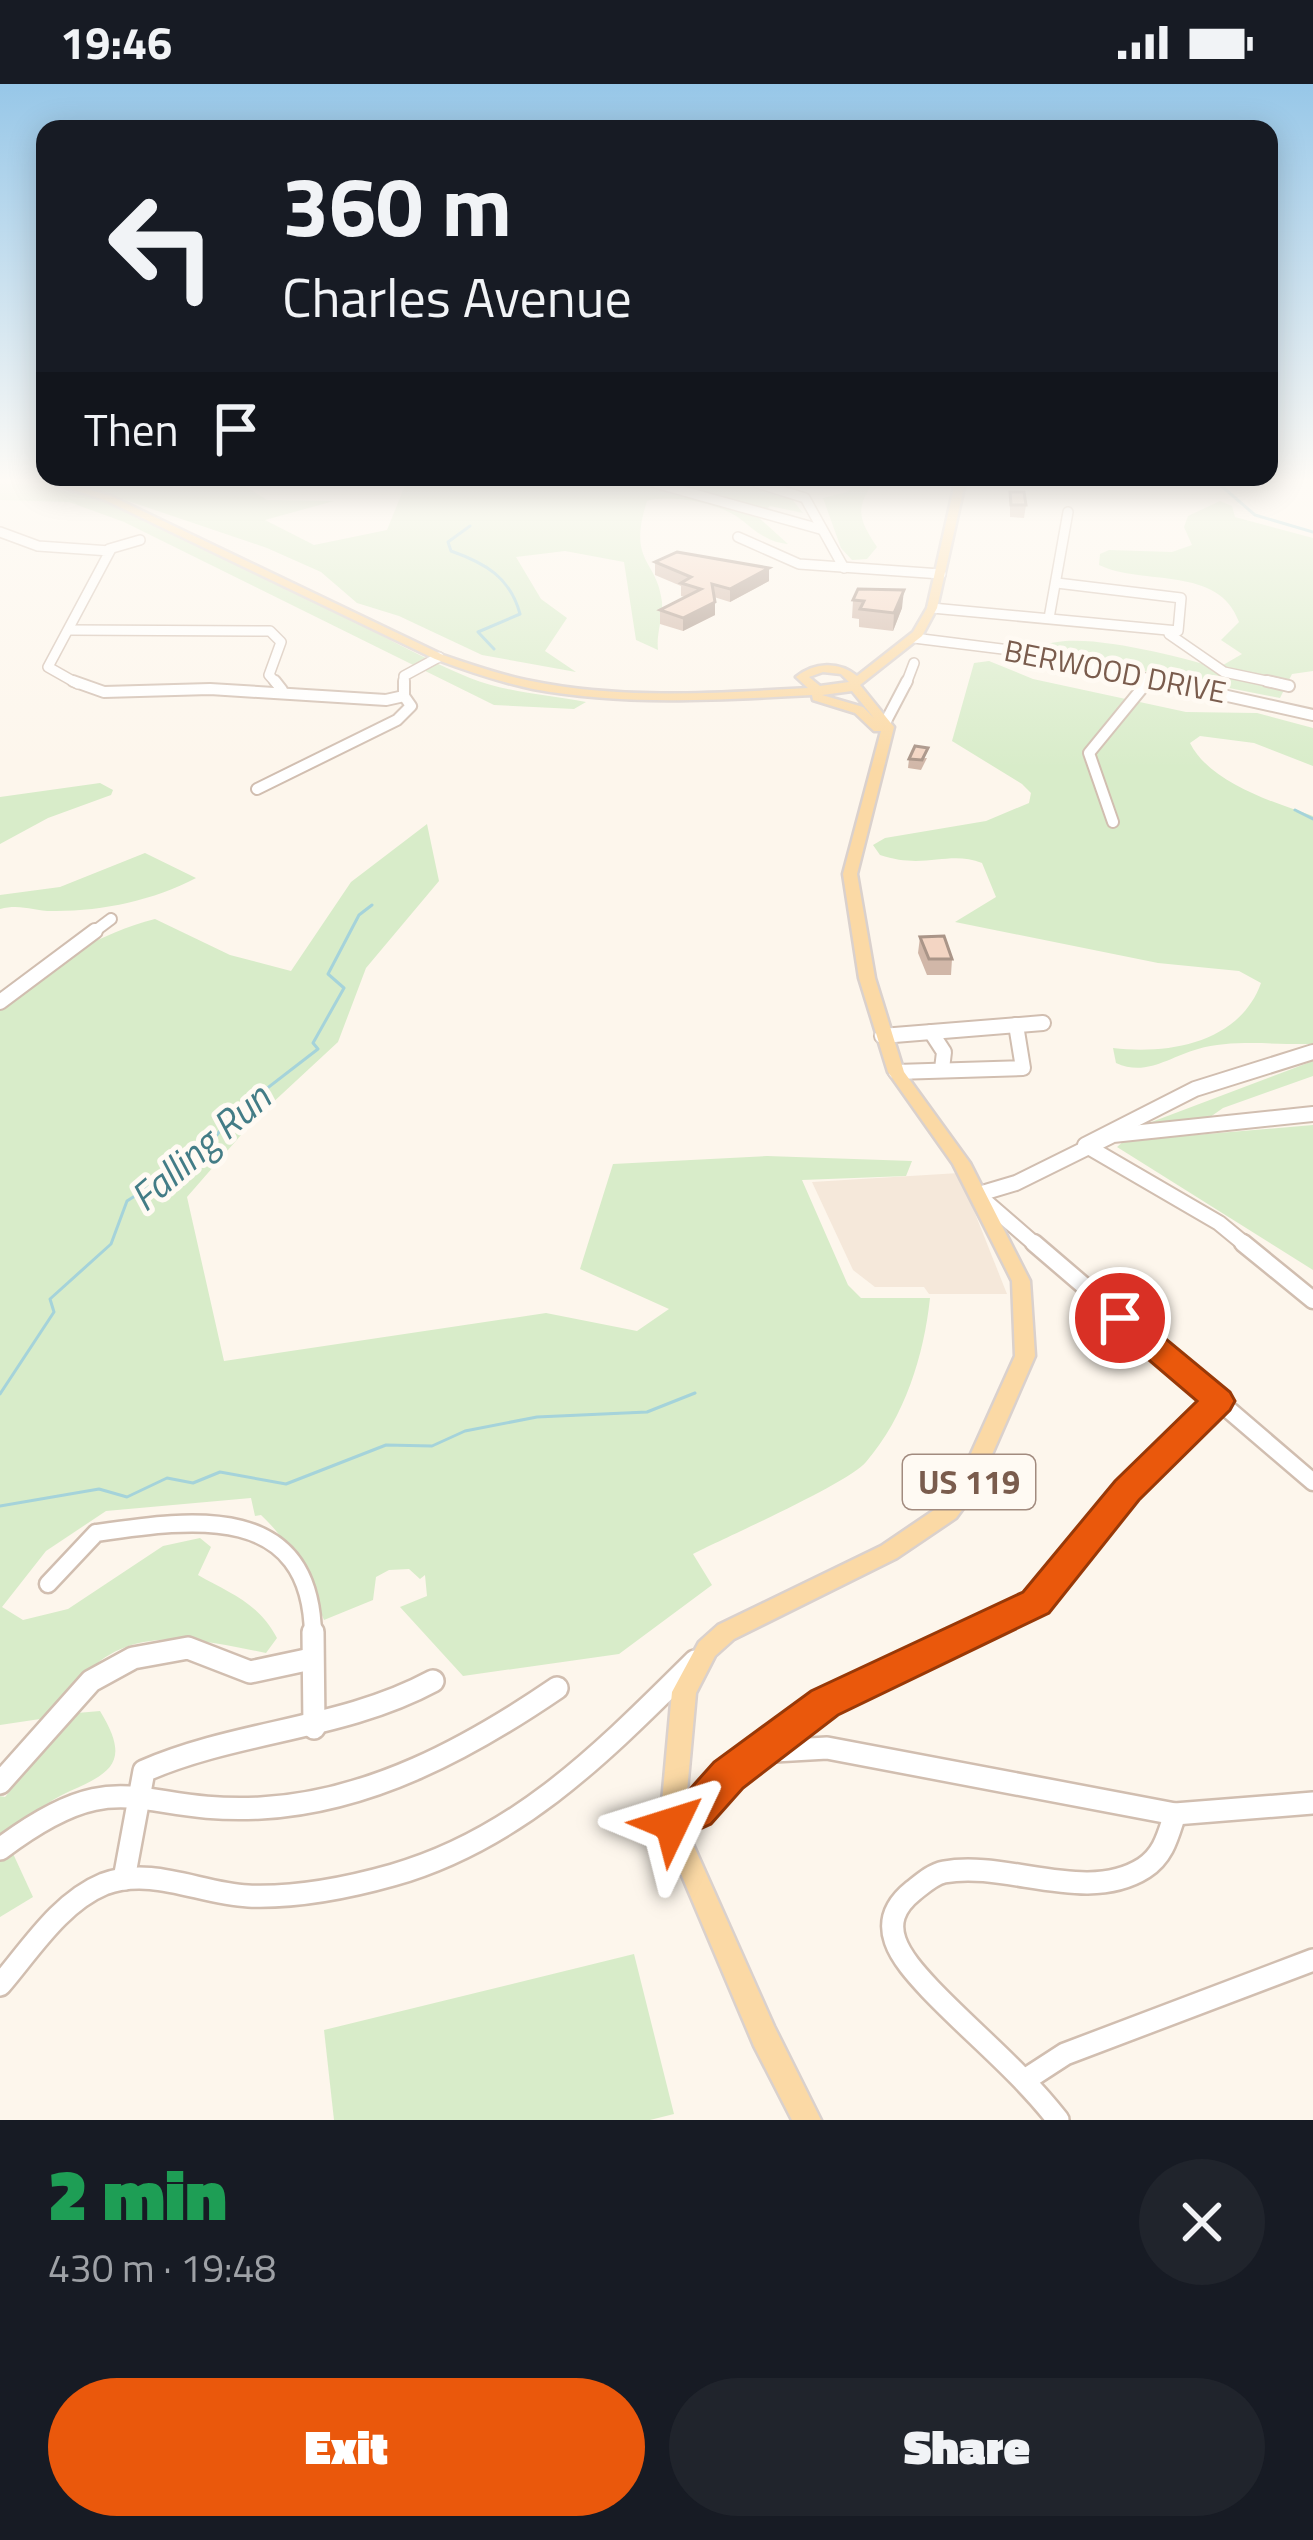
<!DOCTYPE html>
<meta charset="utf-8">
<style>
:root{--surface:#171b24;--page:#20242c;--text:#f1f3f6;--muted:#9ea1a6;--accent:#ea580c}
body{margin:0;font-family:"Titillium Web",sans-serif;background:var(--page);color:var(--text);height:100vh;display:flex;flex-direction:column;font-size:45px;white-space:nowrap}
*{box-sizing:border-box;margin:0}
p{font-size:39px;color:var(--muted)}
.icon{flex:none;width:66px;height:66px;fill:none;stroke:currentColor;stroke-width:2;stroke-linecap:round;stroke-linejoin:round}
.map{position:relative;height:2036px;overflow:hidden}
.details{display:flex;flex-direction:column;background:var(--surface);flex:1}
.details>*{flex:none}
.banner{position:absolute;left:36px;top:36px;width:1242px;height:366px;border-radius:24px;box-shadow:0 6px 30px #0003;background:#171b24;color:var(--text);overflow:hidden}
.pin{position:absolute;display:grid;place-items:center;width:102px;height:102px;color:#fff;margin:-51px;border:6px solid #fff;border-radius:50%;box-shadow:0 3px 12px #0007}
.me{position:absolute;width:132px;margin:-66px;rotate:49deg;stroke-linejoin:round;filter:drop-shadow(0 0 9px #0008)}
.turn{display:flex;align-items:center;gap:42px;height:252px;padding:0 48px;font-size:54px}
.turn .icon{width:156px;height:156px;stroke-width:2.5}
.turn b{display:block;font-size:84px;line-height:102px}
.then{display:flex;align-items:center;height:114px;padding:0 48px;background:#0003;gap:24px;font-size:45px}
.round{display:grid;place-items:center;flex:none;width:126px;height:126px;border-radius:63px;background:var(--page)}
.headline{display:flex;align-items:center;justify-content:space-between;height:204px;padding:0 48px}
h1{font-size:72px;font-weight:800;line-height:90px;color:#1e9e55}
.primary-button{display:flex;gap:24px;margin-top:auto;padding:24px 48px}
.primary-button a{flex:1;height:138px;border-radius:72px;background:var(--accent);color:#fff;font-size:48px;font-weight:800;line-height:138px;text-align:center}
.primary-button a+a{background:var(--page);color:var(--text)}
.status{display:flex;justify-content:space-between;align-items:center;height:84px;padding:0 60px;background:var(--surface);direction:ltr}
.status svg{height:33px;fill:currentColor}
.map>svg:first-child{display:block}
.residential{fill:#f5e8da}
.green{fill:#d8ecc9}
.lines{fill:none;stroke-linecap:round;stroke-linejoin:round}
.stream{stroke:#a5d3da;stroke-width:3}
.minor-far4-casing{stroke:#d1beb0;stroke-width:12}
.minor-far3-casing{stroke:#d1beb0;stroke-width:14}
.minor-far2-casing{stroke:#d1beb0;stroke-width:18}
.minor-far1-casing{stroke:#d1beb0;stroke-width:21}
.minor-casing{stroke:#d1beb0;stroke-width:26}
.major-casing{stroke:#dad1cd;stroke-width:5}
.minor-far4{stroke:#fff;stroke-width:9}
.minor-far3{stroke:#fff;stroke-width:10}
.minor-far2{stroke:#fff;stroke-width:14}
.minor-far1{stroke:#fff;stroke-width:16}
.minor{stroke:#fff;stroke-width:21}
.major{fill:#fbd9a5;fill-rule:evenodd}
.wall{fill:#d1b7a8}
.shaded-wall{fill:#aa9588}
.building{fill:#f3d5c3;stroke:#aa9588;stroke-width:3}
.route{fill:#ea580c;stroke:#983908;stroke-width:3}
.labels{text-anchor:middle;stroke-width:10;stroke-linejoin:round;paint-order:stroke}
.far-street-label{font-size:30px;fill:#7a5c4d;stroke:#fffaf3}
.shield{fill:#fffaf3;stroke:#a28b7f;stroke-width:3}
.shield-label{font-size:33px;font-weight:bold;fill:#7a5c4d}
.water-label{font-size:39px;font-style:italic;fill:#437c86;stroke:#fffaf3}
</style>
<div class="status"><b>19:46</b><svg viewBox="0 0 49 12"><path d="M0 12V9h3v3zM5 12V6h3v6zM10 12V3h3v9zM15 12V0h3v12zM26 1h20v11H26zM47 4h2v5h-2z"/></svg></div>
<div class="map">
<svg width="1313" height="2036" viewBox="0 0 1313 2036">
<rect width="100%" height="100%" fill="#fdf6ec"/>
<polygon class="residential" points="959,1089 1007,1210 929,1210 924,1203 875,1203 853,1186 812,1098"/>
<g class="green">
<path d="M 0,399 C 146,399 332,537 470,594 C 504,608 549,611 586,618 L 574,625 L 494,621 L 124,438 L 69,418 L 0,416 Z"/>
<path d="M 75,399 L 171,399 L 173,405 L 240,399 L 267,416 L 334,417 L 265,436 L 314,461 L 387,446 L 406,399 L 731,399 L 791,414 L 803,429 L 770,422 L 758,433 L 788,460 C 766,458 756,447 739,434 C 719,419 671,410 647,417 C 627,480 657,474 662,518 C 663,534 656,550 658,566 L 636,556 L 624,478 L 565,467 L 516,473 L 541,515 L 567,534 L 545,567 L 576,588 L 482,571 L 399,532 L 357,519 L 321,488 L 267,464 Z"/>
<path d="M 856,399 L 873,399 C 854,426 860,437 877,463 L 867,475 L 852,476 L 841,464 L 823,414 L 847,408 Z"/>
<path d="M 1220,417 L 1232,422 L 1235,433 L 1313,454 L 1313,587 L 1292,590 L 1280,614 L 1037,566 C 1065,541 1182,574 1218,584 L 1242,570 L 1221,556 L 1239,538 C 1219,481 1143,502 1099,481 L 1100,470 L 1109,466 L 1172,468 L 1192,461 L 1184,443 L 1188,432 Z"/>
<path d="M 989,577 L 1033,595 L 1186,628 L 1257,629 L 1313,644 L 1313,682 L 1254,659 L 1200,652 L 1190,659 C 1210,699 1273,718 1313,732 L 1313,960 C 1277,961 1232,955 1198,965 C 1169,973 1146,993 1116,979 L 1113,964 C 1170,971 1240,958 1261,899 L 1239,887 L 1158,879 L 955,838 L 996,813 L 982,779 C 949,766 924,786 880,771 L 873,761 L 885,754 L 986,737 L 1029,719 L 1031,709 L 1022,700 L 952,657 L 974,579 Z"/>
<polygon points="100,699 113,706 111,711 48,734 0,760 0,713"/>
<path d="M 427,740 L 439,797 L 366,884 L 338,958 L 255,1035 L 187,1113 L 224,1277 L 546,1229 L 637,1247 L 669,1225 L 580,1185 L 613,1080 L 767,1072 L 912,1077 L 906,1092 L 802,1096 L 848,1201 L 861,1214 L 930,1214 C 924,1271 905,1333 866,1378 C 849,1399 726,1453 693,1470 L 712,1501 L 619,1570 L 463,1592 L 400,1523 L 427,1512 L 425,1491 L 420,1495 L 409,1485 L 389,1486 L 376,1493 L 373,1516 L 324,1536 C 308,1496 293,1461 261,1431 L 255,1432 L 251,1414 L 106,1427 L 46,1467 L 2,1523 L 23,1536 L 68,1525 L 163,1462 L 200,1454 L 211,1463 L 198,1491 C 229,1509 258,1518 277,1554 L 266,1569 C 211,1558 139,1539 92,1584 C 79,1596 69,1617 60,1632 L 0,1641 L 0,907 C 52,881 100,849 155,835 L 230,871 L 291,887 L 351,798 Z"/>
<path d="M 145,769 L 196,794 C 154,816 104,827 56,827 C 34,828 22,819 0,825 L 0,811 L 60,803 Z"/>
<polygon points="1313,977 1313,992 1223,1024 1183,1052 1313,1041 1313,1186 1117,1063 1141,1042"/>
<path d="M 100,1627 C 130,1676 114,1688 70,1707 C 47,1717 25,1736 4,1750 L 33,1813 L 0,1833 L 0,1712 L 5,1713 L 77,1629 Z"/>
<polygon points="634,1870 674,2030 650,2036 334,2036 324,1946"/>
</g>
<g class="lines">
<g class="stream">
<polyline points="1218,399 1255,431 1313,448"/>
<path d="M 470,442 L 448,458 L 451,467 C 485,479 510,493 520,530 L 478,548 L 494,565"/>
<polyline points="1295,726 1313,735"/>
<polyline points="0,1310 54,1228 50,1215 111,1160 127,1117 205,1067 231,1032 318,965 313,959 344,904 328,890 359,831 372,821"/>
<polyline points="0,1422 99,1405 127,1413 167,1394 193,1399 220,1388 286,1400 386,1361 432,1362 465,1347 537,1333 647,1328 695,1309"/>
</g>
<defs>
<g id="minor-far4">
<polyline points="655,399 820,445"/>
<polyline points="757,399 805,414 844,484"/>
<polyline points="0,448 38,462 110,467 48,583 78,600"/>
<polyline points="738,453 799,480 941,490"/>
<polyline points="109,465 140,456"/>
<polyline points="932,524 1178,547 1181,514 1057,499"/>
<polyline points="1049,534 1068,428"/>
<polyline points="69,546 270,547 281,558 269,591 277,600"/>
<polyline points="1169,550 1224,588 1281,600"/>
<polyline points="914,554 1026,568 1173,600"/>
<polyline points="404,600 404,592 439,573"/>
<polyline points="906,600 914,579"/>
<polyline points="1146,600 1152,593"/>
</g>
<g id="minor-far3">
<polyline points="73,597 104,608 210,605 386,616 404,612 404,597"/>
<polyline points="275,597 282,606"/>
<polyline points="1160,597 1313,631"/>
<polyline points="1267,597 1289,602"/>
<polyline points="886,637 907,597"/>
<polyline points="257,705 397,636 411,622 404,612"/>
<polyline points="1113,738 1089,669 1148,597"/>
<polyline points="91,850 111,835"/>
</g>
<g id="minor-far2">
<polyline points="0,918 95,847"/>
<polyline points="931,948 944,968 942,985"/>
<polyline points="882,952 1043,939"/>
<polyline points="896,988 1023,984 1016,941"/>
<polyline points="979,1110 1016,1099 1113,1051 1313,1030"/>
<polyline points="984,1116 1037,1162"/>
<polyline points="1247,1162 1219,1139 1085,1061 1195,1005 1313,968"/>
</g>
<g id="minor-far1">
<polyline points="1034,1159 1313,1398"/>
<polyline points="1243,1159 1313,1216"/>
<path d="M 48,1500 L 96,1449 C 192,1435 311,1417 313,1551"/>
<polyline points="968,1551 1036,1519 1127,1406 1218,1317"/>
</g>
<g id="minor">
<polyline points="313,1548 314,1644"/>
<polyline points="758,1668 827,1664 1175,1730 1313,1719"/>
<polyline points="0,1699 91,1597 133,1574 188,1564 250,1588 311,1575"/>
<polyline points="672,1740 696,1727 729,1691 824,1619 974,1548"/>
<path d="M 0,1765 C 121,1674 136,1731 261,1724 C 370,1718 469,1664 557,1604"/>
<path d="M 124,1795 L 144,1687 C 238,1646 342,1646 433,1597"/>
<path d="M 0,1901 C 30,1866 60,1818 104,1800 C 152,1782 201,1810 248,1812 C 297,1814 347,1804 393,1791 C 519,1755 604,1667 695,1577"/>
<polyline points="1028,1994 1065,1970 1313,1876"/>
<path d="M 1058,2036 C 1020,1987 972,1949 930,1905 C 901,1874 872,1840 913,1807 C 922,1800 933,1790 944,1788 C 1006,1776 1086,1821 1144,1784 C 1164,1771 1168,1751 1175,1730"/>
</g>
<path id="major" d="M 52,399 L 67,399 L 111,412 L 443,571 C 472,581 501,591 531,597 C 622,616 717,609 808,604 L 796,593 C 814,578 839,577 857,592 L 913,548 L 927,524 L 955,399 L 965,399 L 937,524 L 922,552 L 860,601 L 894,643 L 857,790 L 875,894 L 904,988 L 970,1079 L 1030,1197 L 1035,1272 L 976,1407 L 956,1434 L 897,1474 L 734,1555 L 715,1572 L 696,1609 L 684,1740 L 774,1942 L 821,2036 L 792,2036 L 754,1962 L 660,1740 L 672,1608 L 699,1558 L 718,1541 L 881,1462 L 940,1422 L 956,1403 L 1015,1272 L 1012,1197 L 953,1080 L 888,988 L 859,894 L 843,790 L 881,647 L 874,647 L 855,629 L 813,616 L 812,611 C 720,616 625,622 533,605 C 499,598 467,587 435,575 L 105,416 ZM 823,588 L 841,590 L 849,598 L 820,602 L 809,593 ZM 852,607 L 874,634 L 863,623 L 822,611 Z"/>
</defs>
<use href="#minor-far4" class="minor-far4-casing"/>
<use href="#minor-far3" class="minor-far3-casing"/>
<use href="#minor-far2" class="minor-far2-casing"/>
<use href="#minor-far1" class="minor-far1-casing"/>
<use href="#minor" class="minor-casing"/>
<use href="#major" class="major-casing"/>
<use href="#minor-far4" class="minor-far4"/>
<use href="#minor-far3" class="minor-far3"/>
<use href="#minor-far2" class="minor-far2"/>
<use href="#minor-far1" class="minor-far1"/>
<use href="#minor" class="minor"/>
<use href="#major" class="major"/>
</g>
<g class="wall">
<polygon points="1010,408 1026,421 1024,434 1010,433"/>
<polygon points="655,478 769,484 769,497 730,518 714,513 715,531 683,547 660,540 660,526 685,513 681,512 681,502 655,491"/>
<polygon points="853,516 902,524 893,547 859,543 859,535 852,534"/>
<polygon points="927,674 921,686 908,684 909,675"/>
<polygon points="920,853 952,875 951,891 927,891 918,869"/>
</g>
<g class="shaded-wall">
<polygon points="769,484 769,497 730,518 730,505"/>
<polygon points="904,506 902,524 893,547 894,529"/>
<polygon points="715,518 715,531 683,547 683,534"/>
</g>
<g class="building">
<polygon points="1010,408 1024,408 1026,421 1011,421"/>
<polygon points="677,468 769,484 730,505 712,500 715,518 683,534 660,526 701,505 681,499 691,493 655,478"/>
<polygon points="858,505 904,506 894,529 860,525 864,517 853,516"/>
<polygon points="915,662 928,664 922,676 909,675"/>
<polygon points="944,852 952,875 929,875 920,853"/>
</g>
<linearGradient id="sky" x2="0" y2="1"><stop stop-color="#97c7e8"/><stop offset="0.58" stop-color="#fefbf6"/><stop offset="1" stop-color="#fefbf6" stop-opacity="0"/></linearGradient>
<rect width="1313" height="684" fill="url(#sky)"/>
<polygon class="route" points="1120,1223 1131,1226 1230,1308 1235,1317 1230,1326 1139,1416 1049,1529 838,1631 743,1704 711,1740 672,1758 658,1753 652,1740 658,1726 682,1714 714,1678 811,1607 1023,1508 1115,1397 1197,1317 1109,1242 1104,1234 1109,1226"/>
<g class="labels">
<g class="far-street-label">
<text transform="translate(1115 588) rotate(11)" y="10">BERWOOD DRIVE</text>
</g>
<rect class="shield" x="903" y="1371" width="132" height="54" rx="9"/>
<g class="shield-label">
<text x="969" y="1410">US 119</text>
</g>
<g class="water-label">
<text transform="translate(200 1063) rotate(-41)" y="14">Falling Run</text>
</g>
</g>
</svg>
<div class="pin" style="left:1120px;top:1234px;background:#d93025"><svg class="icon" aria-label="arrive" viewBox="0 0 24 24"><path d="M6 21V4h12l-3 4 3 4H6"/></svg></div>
<svg class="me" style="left:672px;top:1740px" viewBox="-20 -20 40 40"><path d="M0-17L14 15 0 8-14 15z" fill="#ea580c" stroke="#fff" stroke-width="4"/></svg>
<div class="banner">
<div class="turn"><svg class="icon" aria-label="left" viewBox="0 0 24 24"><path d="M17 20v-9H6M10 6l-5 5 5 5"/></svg><div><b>360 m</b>Charles Avenue</div></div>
<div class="then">Then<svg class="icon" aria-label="arrive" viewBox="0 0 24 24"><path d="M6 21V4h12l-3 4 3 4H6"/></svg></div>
</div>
</div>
<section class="details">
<div class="headline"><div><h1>2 min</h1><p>430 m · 19:48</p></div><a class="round"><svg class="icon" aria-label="close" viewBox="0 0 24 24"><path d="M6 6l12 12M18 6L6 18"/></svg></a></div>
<div class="primary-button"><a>Exit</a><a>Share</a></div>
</section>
